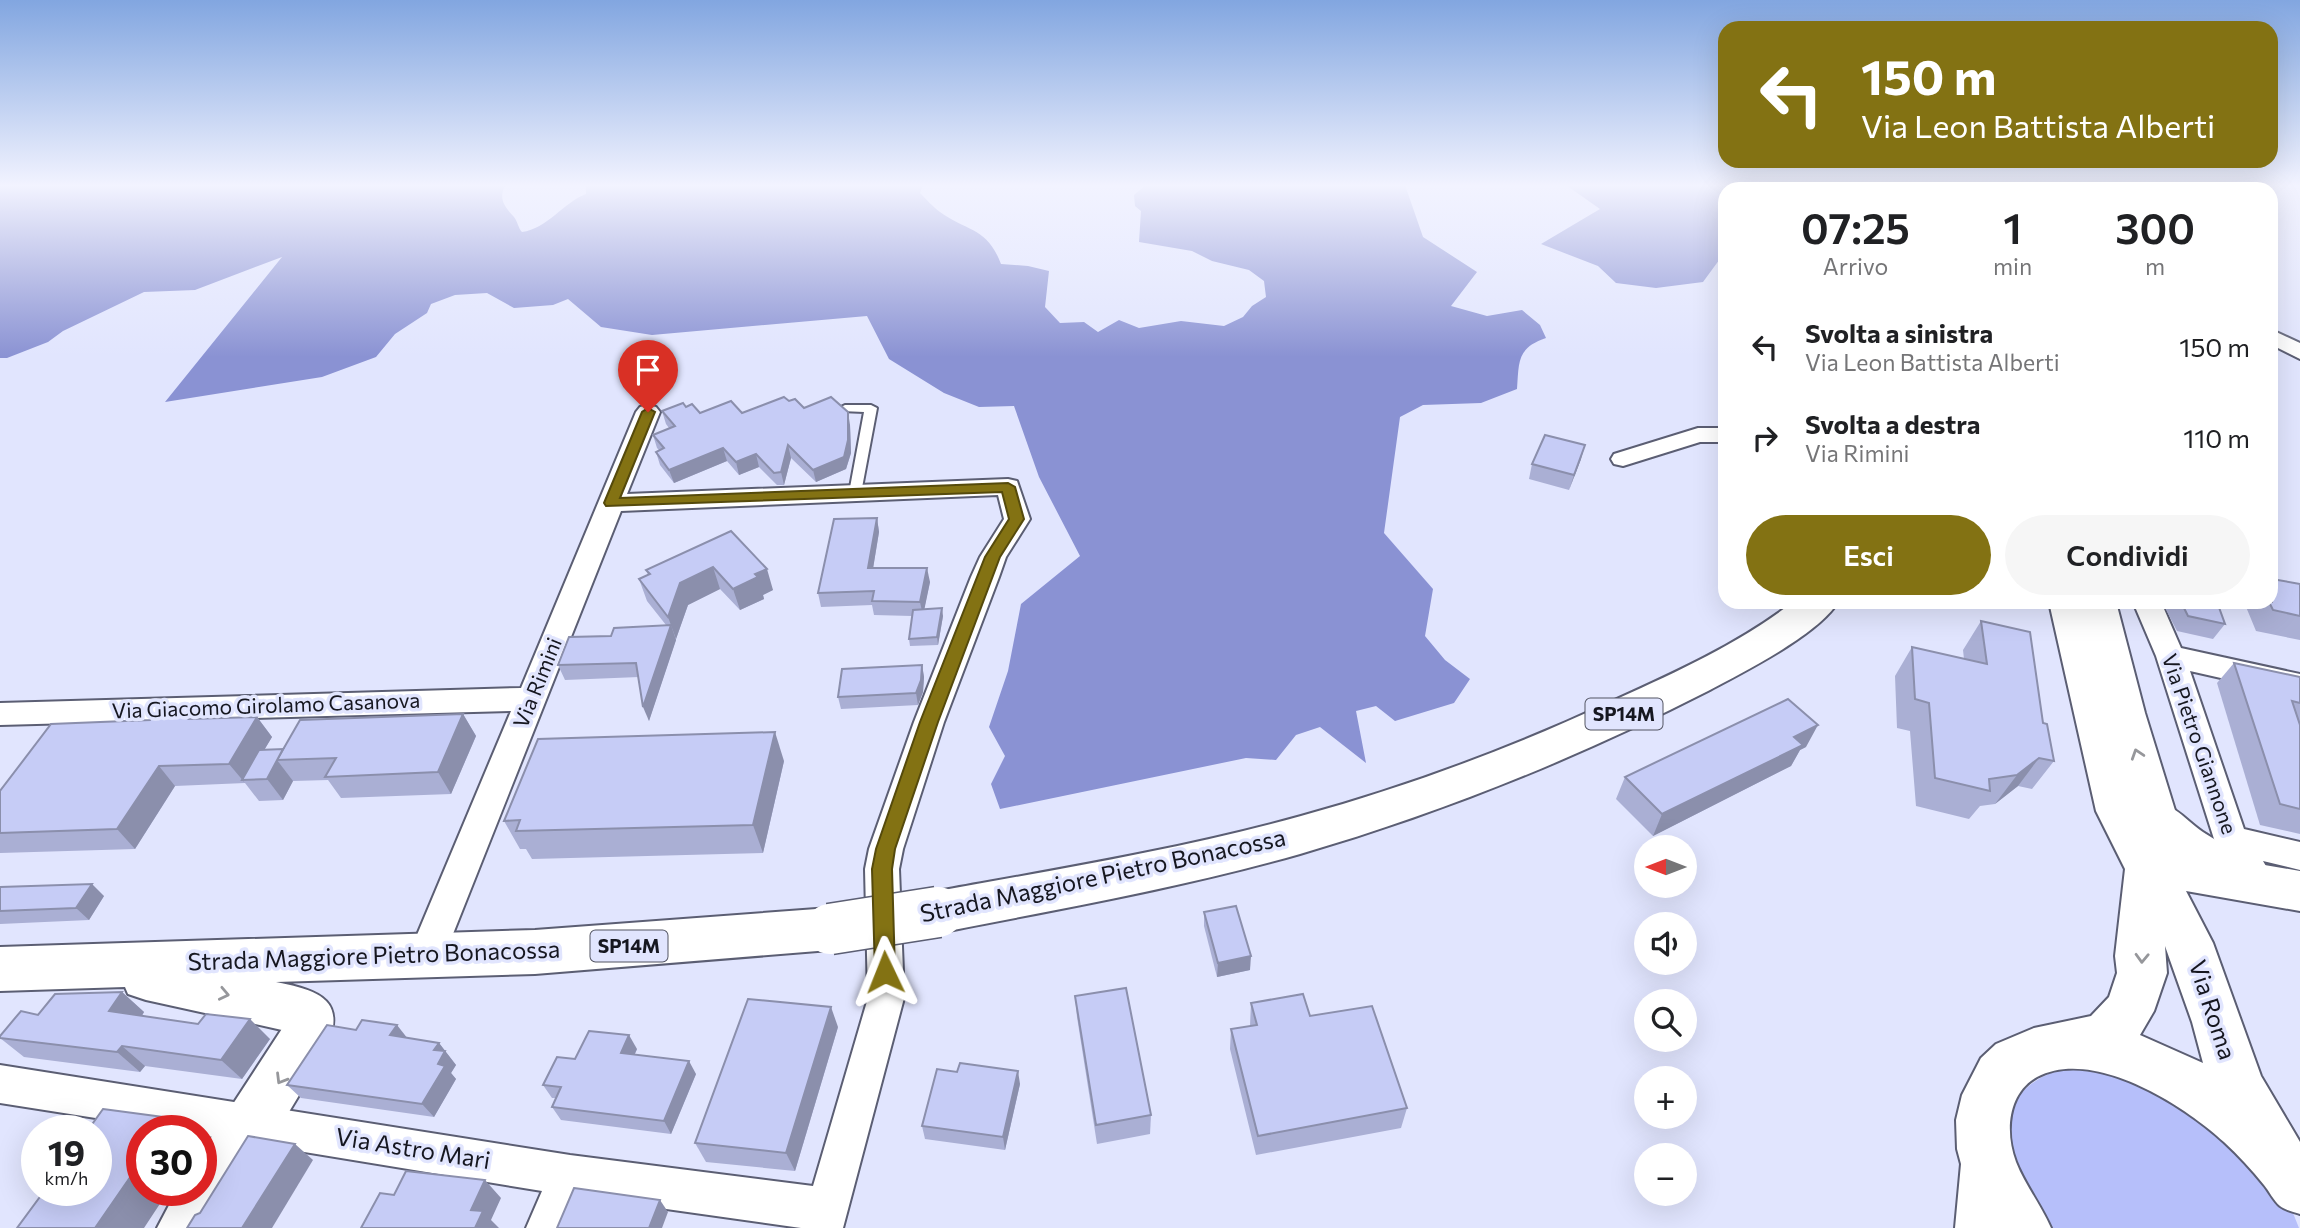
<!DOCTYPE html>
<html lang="it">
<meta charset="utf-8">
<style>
:root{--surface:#fff;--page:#f6f6f6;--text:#202124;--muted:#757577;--accent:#837213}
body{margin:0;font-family:Commissioner,sans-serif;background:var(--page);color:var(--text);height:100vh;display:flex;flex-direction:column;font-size:26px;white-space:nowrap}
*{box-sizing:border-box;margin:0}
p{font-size:23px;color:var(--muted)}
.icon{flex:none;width:38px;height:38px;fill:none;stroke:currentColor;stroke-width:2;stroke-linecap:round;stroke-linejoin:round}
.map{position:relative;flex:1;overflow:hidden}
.panel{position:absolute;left:1718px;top:182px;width:560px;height:427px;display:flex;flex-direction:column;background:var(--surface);border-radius:21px;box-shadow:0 7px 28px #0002}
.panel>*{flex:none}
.banner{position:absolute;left:1718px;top:21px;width:560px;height:147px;border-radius:21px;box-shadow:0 7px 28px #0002;background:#837213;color:#fff;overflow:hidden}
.needle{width:46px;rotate:270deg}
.controls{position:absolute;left:1634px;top:835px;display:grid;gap:14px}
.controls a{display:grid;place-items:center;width:63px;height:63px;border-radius:50%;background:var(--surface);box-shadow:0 7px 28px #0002;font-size:35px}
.speed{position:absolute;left:21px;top:1115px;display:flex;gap:14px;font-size:35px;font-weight:700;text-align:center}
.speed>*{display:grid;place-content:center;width:91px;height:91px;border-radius:50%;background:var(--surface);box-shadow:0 7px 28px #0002;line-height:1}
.speed small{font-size:18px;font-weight:400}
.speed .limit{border:10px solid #d22;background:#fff;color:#111}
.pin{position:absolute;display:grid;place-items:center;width:60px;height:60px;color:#fff;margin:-72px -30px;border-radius:50% 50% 50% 0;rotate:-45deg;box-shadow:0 0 7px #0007}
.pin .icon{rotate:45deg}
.me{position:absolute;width:77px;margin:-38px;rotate:358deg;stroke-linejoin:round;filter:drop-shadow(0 0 5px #0008)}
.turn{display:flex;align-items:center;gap:24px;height:147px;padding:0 28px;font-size:32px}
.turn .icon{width:91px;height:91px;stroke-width:2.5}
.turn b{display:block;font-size:49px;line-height:60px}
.eta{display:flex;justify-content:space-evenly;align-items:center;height:119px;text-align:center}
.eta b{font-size:42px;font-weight:600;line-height:49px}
.action{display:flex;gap:14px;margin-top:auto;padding:14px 28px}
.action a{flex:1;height:80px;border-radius:42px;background:var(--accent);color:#fff;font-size:28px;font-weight:600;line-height:80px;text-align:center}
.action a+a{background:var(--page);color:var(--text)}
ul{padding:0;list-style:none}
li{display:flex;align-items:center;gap:21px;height:91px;padding:0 28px}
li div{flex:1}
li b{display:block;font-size:26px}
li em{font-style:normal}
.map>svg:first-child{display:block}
.green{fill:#b6bffa}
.water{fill:#8a92d3}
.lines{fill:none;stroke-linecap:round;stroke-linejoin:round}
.lane-casing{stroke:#5b5e73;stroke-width:4}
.street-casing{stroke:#5b5e73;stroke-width:4}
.secondary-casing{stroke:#5b5e73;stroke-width:4}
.primary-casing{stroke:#5b5e73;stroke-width:4}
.highway-casing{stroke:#5b5e73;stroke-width:4}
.lane{fill:#fff;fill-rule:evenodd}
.street{fill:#fff;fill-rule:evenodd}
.secondary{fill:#fff;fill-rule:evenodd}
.primary{fill:#fff;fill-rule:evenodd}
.highway{fill:#fff;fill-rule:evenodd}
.primary-bridge-casing{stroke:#5b5e73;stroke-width:53;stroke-linecap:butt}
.primary-bridge{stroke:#fff;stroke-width:50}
.wall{fill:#aaafd4}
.shaded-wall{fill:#8b8fac}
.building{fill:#c6ccf6;stroke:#8b8fac;stroke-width:2}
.oneway{stroke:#96979b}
.route{fill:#837213;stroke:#554a0c;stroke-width:2}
.labels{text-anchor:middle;stroke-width:7;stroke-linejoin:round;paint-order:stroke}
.shield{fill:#e1e5fe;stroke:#535563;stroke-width:2}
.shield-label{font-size:19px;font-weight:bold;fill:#161720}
.street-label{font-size:21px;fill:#161720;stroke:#e1e5fe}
.near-street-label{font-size:24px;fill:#161720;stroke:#e1e5fe}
</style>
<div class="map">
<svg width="2300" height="1228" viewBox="0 0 2300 1228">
<rect width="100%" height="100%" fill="#e1e5fe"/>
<path class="green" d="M 2076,1066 L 2107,1067 L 2187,1099 L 2289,1203 L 2299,1228 L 2048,1228 C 2037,1207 2017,1178 2011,1156 C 1997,1103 2028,1075 2076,1066 Z"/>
<g class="water">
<path d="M 0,185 L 505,185 C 498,200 505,207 514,217 C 518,222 518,228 522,232 C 547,229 564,202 586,194 L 586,185 L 923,185 L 920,193 C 926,199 933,207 940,212 C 968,232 987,227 1001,264 L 1028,266 L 1049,271 L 1045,307 L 1060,323 L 1084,322 L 1098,332 L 1119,320 L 1139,328 L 1181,321 L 1224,326 L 1243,317 L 1252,306 L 1266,297 L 1264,281 L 1249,270 L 1212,261 L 1192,251 L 1139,242 L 1141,211 L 1135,206 L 1134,195 L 1146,185 L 1405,185 L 1423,237 L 1477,272 L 1451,306 L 1487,316 L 1522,310 L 1540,325 L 1546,338 C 1517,348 1519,361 1517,389 L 1481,403 L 1423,405 L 1400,417 L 1384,533 L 1433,589 L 1425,636 L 1445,660 L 1470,679 L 1454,703 L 1395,721 L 1376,706 L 1356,711 L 1366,763 L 1320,727 L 1296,735 L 1276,760 L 1246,758 L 1000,809 L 991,784 L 1005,756 L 989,727 L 1008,671 L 1021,604 L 1080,556 L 1039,477 L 1014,406 L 979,407 L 944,393 L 889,359 L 867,316 L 652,335 L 601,327 L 568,299 L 553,305 L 514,308 L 487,293 L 455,295 L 431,304 L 427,313 L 395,334 L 376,357 L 322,377 L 165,402 L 282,257 L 195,290 L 144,292 L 63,331 L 48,342 L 7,358 L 0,358 Z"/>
<polygon points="1566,185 1775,185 1772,189 1726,189 1725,252 1703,282 1656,288 1616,283 1598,266 1541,244 1600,209"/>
</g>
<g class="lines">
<defs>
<g id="lane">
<polygon points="1883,185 1892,185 1895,189 1885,189"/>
<polygon points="1923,185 1939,185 1931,189 1915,189"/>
<polygon points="845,405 871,405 877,408 861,493 855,497 849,493 864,412 841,411 841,407"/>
</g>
<g id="street">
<polygon points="2272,330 2300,343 2300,359 2272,345"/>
<polygon points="648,405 656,407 660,412 627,494 1008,479 1017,481 1030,519 1006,557 999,577 944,722 903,849 899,869 904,998 843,1228 801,1228 581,1197 568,1228 526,1228 542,1191 201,1135 201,1130 172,1130 0,1103 0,1065 570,1155 813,1186 868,998 865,869 869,849 914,722 971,577 980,557 1004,519 998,495 621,511 445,954 440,965 427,970 414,965 409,954 511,711 0,725 0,703 521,688 636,412 640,407"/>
<polygon points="1698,428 1726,428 1726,442 1700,442 1623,466 1614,464 1611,459 1614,454"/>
<polygon points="2133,602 2161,602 2181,648 2300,674 2300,696 2190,671 2244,829 2300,842 2300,870 2263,861 2276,883 2271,893 2259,897 2247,893 2214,839 2156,656"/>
</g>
<g id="secondary">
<polygon points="1838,185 1863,185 1866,189 1840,189"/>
<path d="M 2049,602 L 2087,602 L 2140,808 C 2169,793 2183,820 2206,834 C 2218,842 2232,849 2244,856 L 2247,862 L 2300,871 L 2300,911 L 2186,891 L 2213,943 L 2261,1076 L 2300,1142 L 2300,1214 C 2294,1212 2285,1210 2280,1206 C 2274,1201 2269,1191 2264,1185 C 2252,1170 2238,1155 2224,1142 C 2184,1105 2093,1047 2037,1077 C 2007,1094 2005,1133 2016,1162 C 2025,1185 2041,1205 2051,1228 L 1955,1228 L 1961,1164 L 1957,1149 L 1956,1120 L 1962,1095 L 1981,1058 L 1996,1044 L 2034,1028 L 2091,1016 L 2109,997 L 2117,973 L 2115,956 L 2125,869 L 2096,811 ZM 2165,946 L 2192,1022 L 2203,1063 L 2140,1035 L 2154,1011 L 2167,973 Z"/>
<polygon points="307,1011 325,1018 333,1035 325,1052 219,1228 157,1228 177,1190 201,1190 201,1153 289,1018"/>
</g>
<g id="primary">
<polygon points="2064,185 2089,185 2090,189 2064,189"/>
<path d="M 1793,602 L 1838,602 C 1818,635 1743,672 1708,691 C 1577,758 1441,813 1300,854 C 1181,888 1059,909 938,933 L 921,927 L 914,912 L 921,897 L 938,891 C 1059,869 1181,849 1301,816 C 1406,787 1509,749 1608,703 C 1672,674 1737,645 1793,602 Z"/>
<polygon points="2078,602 2116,602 2145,713 2178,820 2172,865 2165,879 2149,884 2133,879 2126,865 2134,820 2103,713"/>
<path d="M 830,908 L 847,914 L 854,929 L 847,944 L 830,950 L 535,974 L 276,982 C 322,991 348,1001 325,1052 L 307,1059 L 289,1052 L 281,1035 L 282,1030 L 146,1000 L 128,994 L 125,987 L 0,991 L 0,947 L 535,930 Z"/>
</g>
<g id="highway">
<polygon points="1968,185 1993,185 1994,189 1968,189"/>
<polygon points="2098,185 2123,185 2123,189 2097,189"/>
</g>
</defs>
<use href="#lane" class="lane-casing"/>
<use href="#street" class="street-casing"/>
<use href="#secondary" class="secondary-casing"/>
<use href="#primary" class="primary-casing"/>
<use href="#highway" class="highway-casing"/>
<use href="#lane" class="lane"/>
<use href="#street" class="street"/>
<use href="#secondary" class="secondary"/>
<use href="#primary" class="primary"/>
<use href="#highway" class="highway"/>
<defs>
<polyline id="primary-bridge" points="830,929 938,912"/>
</defs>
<use href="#primary-bridge" class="primary-bridge-casing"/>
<use href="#primary-bridge" class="primary-bridge"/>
</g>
<g class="wall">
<polygon points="789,401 850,425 851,453 846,469 816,482 791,458 784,485 777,485 759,467 739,475 727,461 674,483 660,465 656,452 659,450 657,448 653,435 669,428 666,424 662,411 686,407 700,413 742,413"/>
<polygon points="1581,459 1569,490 1529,479 1532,464"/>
<polygon points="877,518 879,532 873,568 930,582 924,609 943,616 938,645 910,646 909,639 912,616 874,615 872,605 821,607 818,593"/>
<polygon points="731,531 773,590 763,595 764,599 740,610 720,589 688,605 676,639 675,636 676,640 649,721 639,677 565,680 558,665 611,636 666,625 647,601 639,579 648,575 646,570"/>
<polygon points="2300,584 2300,640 2256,631 2244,602 2272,602"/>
<polygon points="2162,602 2217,602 2225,624 2213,639 2177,631"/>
<polygon points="1981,621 2043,723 2054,761 2032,789 2018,786 1995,804 1980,806 1969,819 1916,806 1910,731 1897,728 1895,676 1912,647 1964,659 1963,650"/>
<polygon points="2234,663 2300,677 2300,834 2260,825 2217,683"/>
<polygon points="922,665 924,677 923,692 918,705 841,709 838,697"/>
<polygon points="192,714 196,719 257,717 272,737 264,750 283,750 463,714 476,736 451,794 341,798 328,780 293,781 283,800 259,801 245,783 175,786 135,849 0,853 0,791 150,720"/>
<polygon points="1806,747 1800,750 1791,766 1653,836 1616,799 1625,777"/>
<polygon points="784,761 763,853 532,859 526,849 520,849 504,821"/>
<polygon points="0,887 104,896 89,920 0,924"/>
<polygon points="1204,912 1250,970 1217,977 1204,926"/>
<polygon points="122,992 144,1012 142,1016 270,1039 242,1079 145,1066 140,1072 24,1057 0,1038 0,1036 38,1015"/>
<polygon points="1075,996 1151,1115 1150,1134 1097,1144 1077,1017"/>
<polygon points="1251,1003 1310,1016 1407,1108 1401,1128 1256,1155 1230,1049 1231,1029 1250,1026"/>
<polygon points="838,1027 795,1171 706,1162 695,1143"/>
<polygon points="407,1038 439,1043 456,1065 451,1073 456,1079 434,1117 301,1098 287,1085"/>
<polygon points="637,1049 635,1054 696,1074 671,1134 561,1120 552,1107 556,1098 552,1098 543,1085 575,1059"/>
<polygon points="1020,1084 1005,1150 925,1139 922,1126"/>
</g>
<g class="shaded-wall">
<polygon points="848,412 850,425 851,453 846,469 816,482 813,470"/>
<polygon points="788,445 791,458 784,485 781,472"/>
<polygon points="1585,445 1581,459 1569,490 1574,475"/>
<polygon points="723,448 727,461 674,483 669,470"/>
<polygon points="756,454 759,467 739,475 736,462"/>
<polygon points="877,518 879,532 871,581 868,568"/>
<polygon points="713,567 720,589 688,605 676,639 668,617 680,583"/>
<polygon points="927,568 930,582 923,616 920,602"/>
<polygon points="767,569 773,590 763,595 764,599 740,610 733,589 755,574"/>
<polygon points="942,608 943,616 938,645 937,637"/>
<polygon points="671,625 676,640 649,721 643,707"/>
<polygon points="922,665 924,677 923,692 918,705 916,693"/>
<polygon points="463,714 476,736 451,794 438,772"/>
<polygon points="257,717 272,737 247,779 242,780 245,783 229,764"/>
<polygon points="1818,725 1806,747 1800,750 1791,766 1653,836 1662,814 1794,737"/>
<polygon points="775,732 784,761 763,853 753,825"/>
<polygon points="2039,758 2018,786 1995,804 2017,775"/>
<polygon points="277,760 293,781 283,800 267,779"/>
<polygon points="159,766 175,786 135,849 117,829"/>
<polygon points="92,884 104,896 89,920 76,908"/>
<polygon points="1251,956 1250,970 1217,977 1218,963"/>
<polygon points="122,992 144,1012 132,1031 109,1011"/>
<polygon points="831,1007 838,1027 795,1171 786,1153"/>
<polygon points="250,1019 270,1039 242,1079 221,1060"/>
<polygon points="397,1025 408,1039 390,1035"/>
<polygon points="629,1035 637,1049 629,1066 621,1053"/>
<polygon points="439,1043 456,1065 451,1073 456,1079 434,1117 422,1104 438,1064 434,1050"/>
<polygon points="122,1046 145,1066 140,1072 117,1052"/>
<polygon points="689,1061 696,1074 671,1134 664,1121"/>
<polygon points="1018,1071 1020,1084 1005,1150 1003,1137"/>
<polygon points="171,1118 186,1130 162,1130"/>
<polygon points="295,1144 313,1160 272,1228 242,1228"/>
<polygon points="142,1160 142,1190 169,1190 144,1228 95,1228"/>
<polygon points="485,1180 501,1198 491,1220 499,1228 475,1228 471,1210"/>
<polygon points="660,1200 668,1212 662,1228 649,1228"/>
</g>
<g class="building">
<polygon points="784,397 789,401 795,399 804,408 831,397 848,412 848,440 844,457 813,470 788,445 781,472 774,473 756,454 736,462 723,448 669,470 656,452 664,448 653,435 675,426 662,411 683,403 686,407 692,404 700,413 731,401 742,413"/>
<polygon points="1545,435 1585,445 1574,475 1532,464"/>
<polygon points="877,518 868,568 927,568 920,602 872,601 874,591 818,593 834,519"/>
<polygon points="731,531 767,569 755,574 758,577 733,589 713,567 680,583 668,617 639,579 650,574 646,570"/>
<polygon points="2272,579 2300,584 2300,616 2273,610 2269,602 2272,602"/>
<polygon points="2181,602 2217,602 2225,624 2188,616"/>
<polygon points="942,608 937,637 909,639 913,610"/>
<polygon points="1981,621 2030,632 2043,723 2047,724 2054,761 2039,758 2017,775 1989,779 1990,791 1935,778 1929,703 1915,699 1912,647 1987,664"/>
<polygon points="671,625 643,707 636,663 558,665 569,637 611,636 614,628"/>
<polygon points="2234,663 2300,677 2300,703 2292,701 2300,725 2300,809 2280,804"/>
<polygon points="922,665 921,680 916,693 838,697 842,669"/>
<polygon points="1788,699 1818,725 1794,737 1803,745 1662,814 1625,777"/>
<polygon points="192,714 189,719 257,717 229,764 159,766 117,829 0,833 0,791 51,724 150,720 153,715"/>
<polygon points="463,714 438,772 325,777 336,758 277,760 300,720"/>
<polygon points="775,732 753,825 516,831 520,820 504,821 538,739"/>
<polygon points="283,749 267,779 242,780 259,750"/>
<polygon points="92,884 76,908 0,911 0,887"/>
<polygon points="1236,906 1251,956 1218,963 1204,912"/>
<polygon points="1126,988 1151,1115 1096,1125 1075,996"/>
<polygon points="122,992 109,1011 198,1024 206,1014 250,1019 221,1060 122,1046 117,1052 0,1038 0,1036 21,1011 38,1015 55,994"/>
<polygon points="1303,994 1310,1016 1372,1006 1407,1108 1258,1136 1231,1029 1257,1025 1251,1003"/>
<polygon points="748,999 831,1007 786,1153 695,1143"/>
<polygon points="362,1020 397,1025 390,1035 439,1043 434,1050 445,1051 438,1064 445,1066 422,1104 287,1085 327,1025 356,1030"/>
<polygon points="589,1031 629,1035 621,1053 689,1061 664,1121 552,1107 561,1087 543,1085 557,1057 575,1059"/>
<polygon points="960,1063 1018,1071 1003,1137 922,1126 937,1069 957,1072"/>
<polygon points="103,1109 171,1118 162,1130 142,1130 142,1160 95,1228 17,1228 45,1190 96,1190 96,1130 88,1130"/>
<polygon points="248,1136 295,1144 242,1228 187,1228 195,1215 200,1213"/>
<polygon points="406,1171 485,1180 471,1210 483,1211 475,1228 361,1228 380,1193 394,1195"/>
<polygon points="574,1188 660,1200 649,1228 557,1228"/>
</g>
<defs><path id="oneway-chevron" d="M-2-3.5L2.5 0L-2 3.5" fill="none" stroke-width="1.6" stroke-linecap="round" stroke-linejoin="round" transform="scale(1.75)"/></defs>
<g class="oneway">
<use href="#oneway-chevron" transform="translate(2137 754) rotate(-108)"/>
<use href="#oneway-chevron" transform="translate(2142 958) rotate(92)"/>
<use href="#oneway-chevron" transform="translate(224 994) rotate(12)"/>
<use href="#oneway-chevron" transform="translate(281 1079) rotate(121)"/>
</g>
<linearGradient id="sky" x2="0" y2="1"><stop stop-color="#82a6e0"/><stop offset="0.52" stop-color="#f2f3ff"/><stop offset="1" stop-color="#f2f3ff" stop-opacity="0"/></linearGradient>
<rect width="2300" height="357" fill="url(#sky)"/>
<polygon class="route" points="648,408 655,412 620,498 1008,483 1015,487 1024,519 1000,557 938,722 895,849 892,869 895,972 892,979 885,982 878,979 875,972 872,869 876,849 920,722 985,557 1009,519 1002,492 606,506 604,503 642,412"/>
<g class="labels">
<g class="shield">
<rect x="1585.5" y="698.5" width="77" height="31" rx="5"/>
<rect x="590.5" y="930.5" width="77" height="31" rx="5"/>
</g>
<g class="shield-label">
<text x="1624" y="721">SP14M</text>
<text x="629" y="953">SP14M</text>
</g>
<g class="street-label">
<text transform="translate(538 683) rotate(-68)" y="7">Via Rimini</text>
<text transform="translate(266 706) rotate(-2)" y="7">Via Giacomo Girolamo Casanova</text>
<text transform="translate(2199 744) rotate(71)" y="7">Via Pietro Giannone</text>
</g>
<g class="near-street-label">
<text transform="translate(1103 876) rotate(-12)" y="8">Strada Maggiore Pietro Bonacossa</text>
<text transform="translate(374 956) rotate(-2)" y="8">Strada Maggiore Pietro Bonacossa</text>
<text transform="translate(2212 1010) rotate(72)" y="8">Via Roma</text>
<text transform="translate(413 1149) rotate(9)" y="8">Via Astro Mari</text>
</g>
</g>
</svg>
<div class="controls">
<a><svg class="needle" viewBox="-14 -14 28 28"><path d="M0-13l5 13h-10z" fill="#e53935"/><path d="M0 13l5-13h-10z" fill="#757577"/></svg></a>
<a><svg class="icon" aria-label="sound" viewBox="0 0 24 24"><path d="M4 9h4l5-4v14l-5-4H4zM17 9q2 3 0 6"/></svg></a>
<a><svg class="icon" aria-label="search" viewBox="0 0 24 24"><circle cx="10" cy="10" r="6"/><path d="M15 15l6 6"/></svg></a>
<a>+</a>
<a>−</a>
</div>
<div class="speed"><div>19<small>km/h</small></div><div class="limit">30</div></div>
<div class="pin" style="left:648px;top:412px;background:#d93025"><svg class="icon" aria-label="arrive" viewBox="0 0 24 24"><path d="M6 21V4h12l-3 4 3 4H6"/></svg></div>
<svg class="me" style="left:885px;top:972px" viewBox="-20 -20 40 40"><path d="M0-17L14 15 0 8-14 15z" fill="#837213" stroke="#fff" stroke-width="4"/></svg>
<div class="banner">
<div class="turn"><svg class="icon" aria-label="left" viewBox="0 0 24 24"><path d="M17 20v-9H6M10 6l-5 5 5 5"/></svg><div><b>150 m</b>Via Leon Battista Alberti</div></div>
</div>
<section class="panel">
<div class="eta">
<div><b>07:25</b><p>Arrivo</p></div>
<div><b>1</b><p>min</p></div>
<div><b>300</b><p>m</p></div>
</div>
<ul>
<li><svg class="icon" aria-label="left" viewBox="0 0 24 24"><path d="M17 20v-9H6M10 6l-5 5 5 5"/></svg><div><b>Svolta a sinistra</b><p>Via Leon Battista Alberti</p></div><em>150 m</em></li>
<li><svg class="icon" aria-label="right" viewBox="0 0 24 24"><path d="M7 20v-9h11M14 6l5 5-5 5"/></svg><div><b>Svolta a destra</b><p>Via Rimini</p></div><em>110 m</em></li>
</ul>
<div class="action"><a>Esci</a><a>Condividi</a></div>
</section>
</div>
